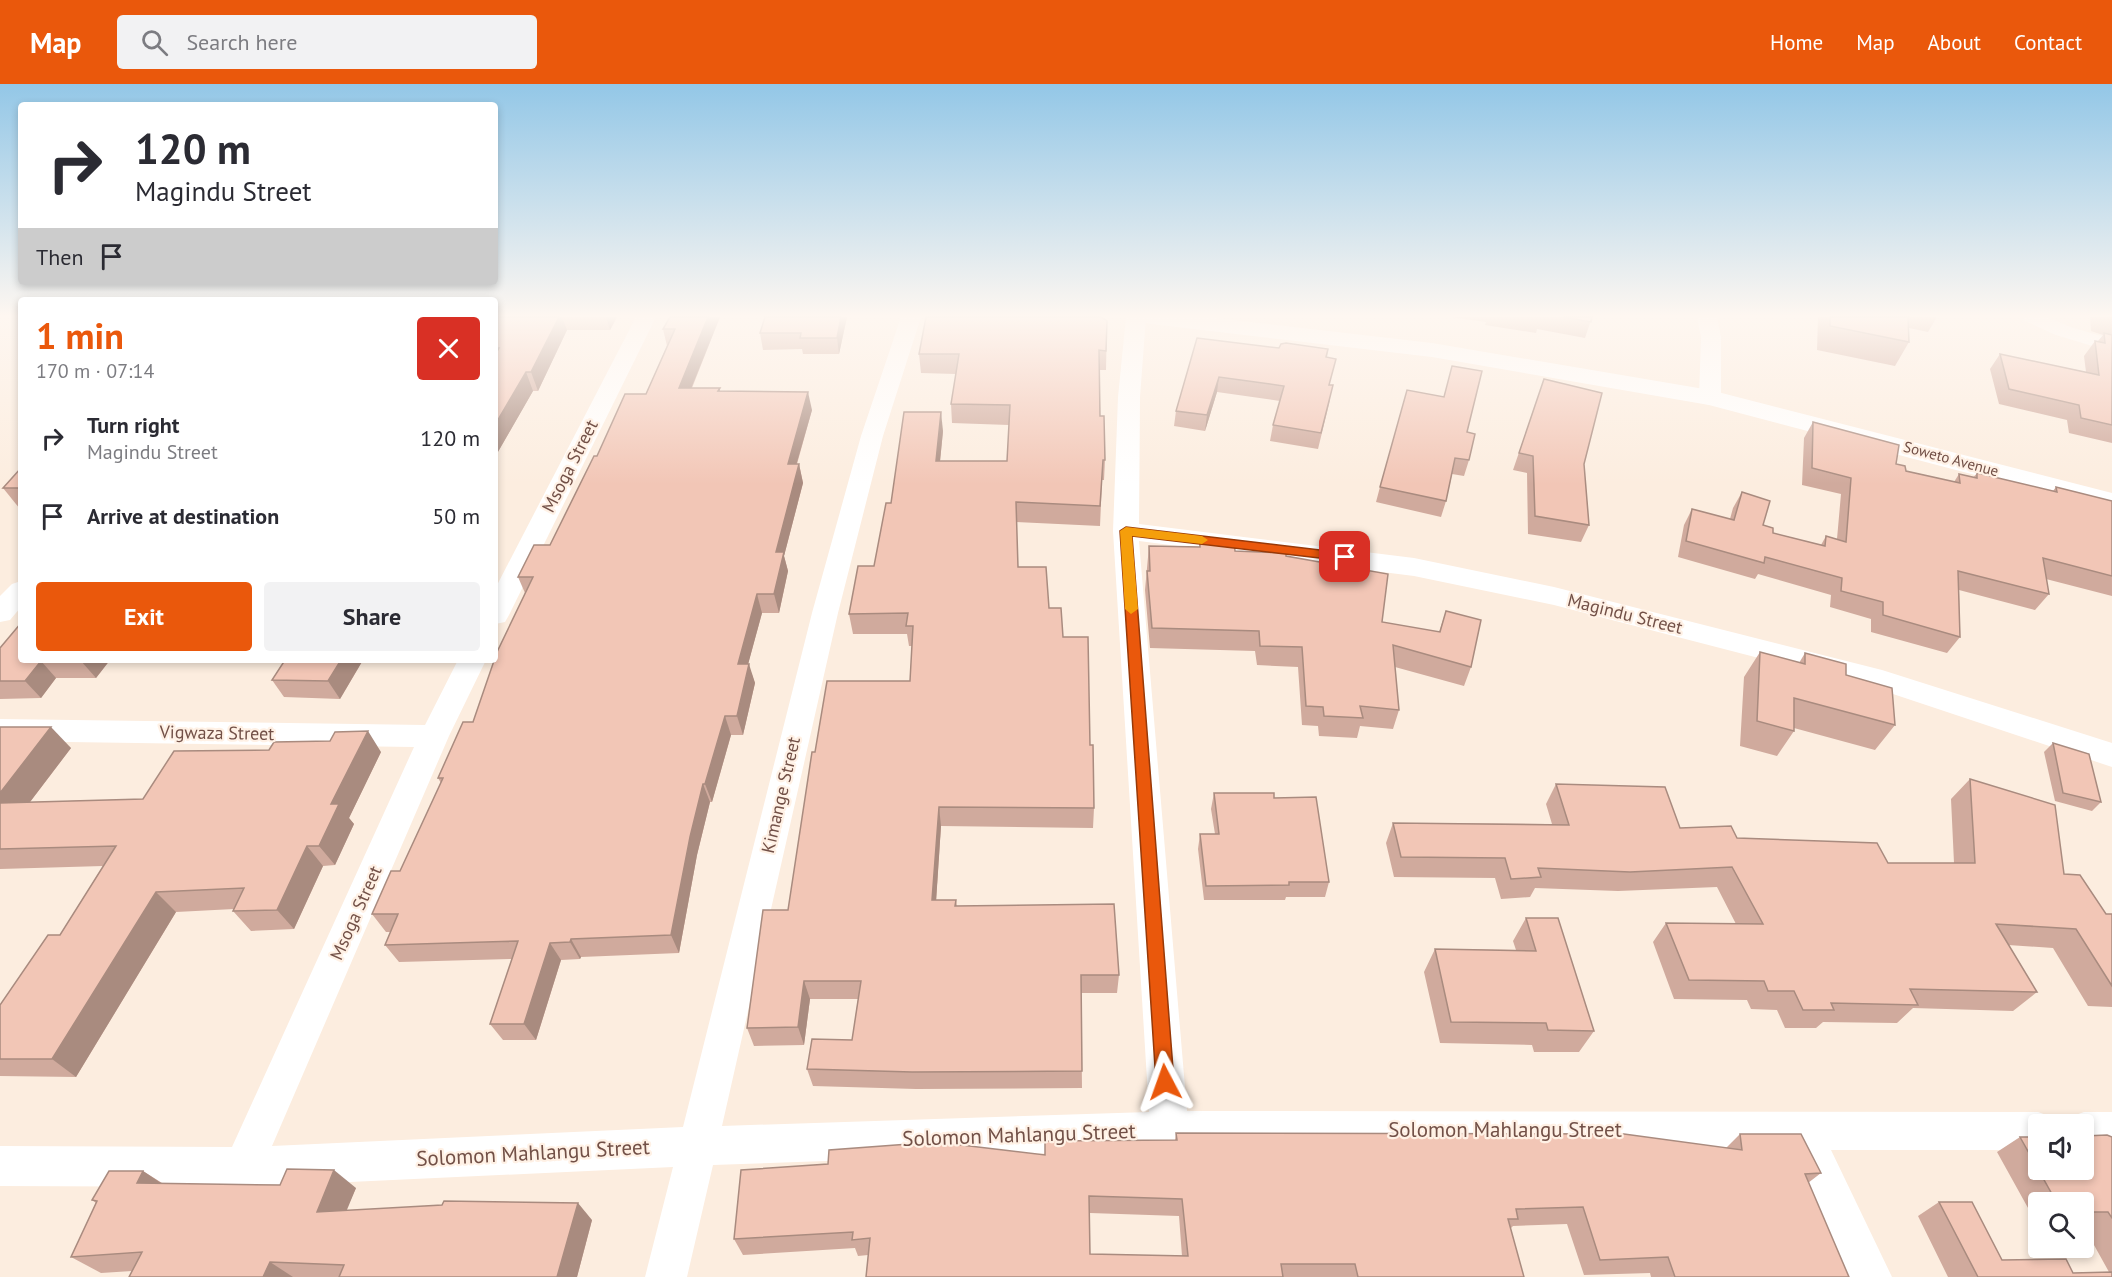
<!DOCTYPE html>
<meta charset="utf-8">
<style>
:root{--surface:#fff;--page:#f2f2f3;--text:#2b2b33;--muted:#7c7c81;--accent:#ea580c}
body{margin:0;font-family:"PT Sans",sans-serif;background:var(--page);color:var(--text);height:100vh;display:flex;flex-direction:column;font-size:22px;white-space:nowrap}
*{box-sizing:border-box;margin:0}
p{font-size:20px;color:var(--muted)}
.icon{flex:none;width:33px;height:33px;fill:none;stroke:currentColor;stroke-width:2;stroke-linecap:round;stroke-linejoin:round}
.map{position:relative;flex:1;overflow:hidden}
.details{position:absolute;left:18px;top:213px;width:480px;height:366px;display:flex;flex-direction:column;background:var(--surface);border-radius:6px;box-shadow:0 3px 9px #0003}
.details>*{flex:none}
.hud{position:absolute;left:18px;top:18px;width:480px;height:183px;border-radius:6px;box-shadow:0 3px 9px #0003;background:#fff;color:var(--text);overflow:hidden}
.buttons{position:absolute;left:2028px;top:1030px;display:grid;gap:12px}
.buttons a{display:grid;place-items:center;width:66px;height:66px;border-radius:6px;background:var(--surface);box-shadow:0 3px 9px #0003;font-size:30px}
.pin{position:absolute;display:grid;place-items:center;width:51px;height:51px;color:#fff;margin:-26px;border-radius:12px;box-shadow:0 3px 9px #0006}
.me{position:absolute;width:66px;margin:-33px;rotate:356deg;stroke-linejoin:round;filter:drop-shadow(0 0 4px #0008)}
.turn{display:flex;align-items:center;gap:21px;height:126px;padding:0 18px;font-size:27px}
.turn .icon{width:78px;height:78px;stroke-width:2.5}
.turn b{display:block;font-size:42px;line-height:51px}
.then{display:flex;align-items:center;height:57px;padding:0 18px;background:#0003;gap:12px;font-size:22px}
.round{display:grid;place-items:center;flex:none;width:63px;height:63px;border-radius:6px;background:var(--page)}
.summary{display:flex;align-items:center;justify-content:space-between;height:102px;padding:0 18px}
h1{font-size:36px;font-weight:700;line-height:45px;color:var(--accent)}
.button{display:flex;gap:12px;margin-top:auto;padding:12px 18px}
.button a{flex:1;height:69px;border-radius:6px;background:var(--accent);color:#fff;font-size:24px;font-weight:700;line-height:69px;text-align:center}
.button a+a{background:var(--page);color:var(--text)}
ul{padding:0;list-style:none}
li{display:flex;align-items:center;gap:18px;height:78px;padding:0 18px}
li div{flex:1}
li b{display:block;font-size:22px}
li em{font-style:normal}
header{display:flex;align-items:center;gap:36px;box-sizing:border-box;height:84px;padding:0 30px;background:var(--accent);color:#fff}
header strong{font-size:28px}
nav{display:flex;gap:33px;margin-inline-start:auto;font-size:21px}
.search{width:420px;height:54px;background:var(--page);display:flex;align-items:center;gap:15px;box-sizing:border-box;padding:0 21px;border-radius:6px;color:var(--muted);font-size:22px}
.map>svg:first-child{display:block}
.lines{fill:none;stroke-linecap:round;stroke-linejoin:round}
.minor{fill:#fff;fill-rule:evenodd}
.tertiary{fill:#fff;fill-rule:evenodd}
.wall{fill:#d0aa9d;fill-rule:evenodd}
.shaded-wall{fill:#a98b7f}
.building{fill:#f2c6b6;stroke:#a98b7f;stroke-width:1.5;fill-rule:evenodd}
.route{fill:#ea580c;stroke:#983908;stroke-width:1.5}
.slow{fill:#f59e0b}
.labels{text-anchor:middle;stroke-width:4.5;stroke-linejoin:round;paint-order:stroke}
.far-street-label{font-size:15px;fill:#725047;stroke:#fff1e5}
.street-label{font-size:18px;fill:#725047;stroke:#fff1e5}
.near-street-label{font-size:21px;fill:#725047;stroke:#fff1e5}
</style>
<header>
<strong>Map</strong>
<div class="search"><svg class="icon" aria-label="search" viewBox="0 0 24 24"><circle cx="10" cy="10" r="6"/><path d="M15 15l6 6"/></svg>Search here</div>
<nav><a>Home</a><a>Map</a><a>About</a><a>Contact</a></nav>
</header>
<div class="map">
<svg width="2112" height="1193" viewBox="0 0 2112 1193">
<rect width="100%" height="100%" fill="#fceddf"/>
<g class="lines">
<g class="minor">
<polygon points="636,233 656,233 509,531 505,538 495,540 495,505"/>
<polygon points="901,233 921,233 883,352 838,529 722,1042 1149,1028 1113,447 1118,313 1126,233 1146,233 1140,313 1139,440 1414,474 1554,503 1882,586 2112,659 2112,683 1878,605 1554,521 1414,492 1139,457 1187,1027 2038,1028 2052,1033 2055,1041 2038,1041 2038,1066 1831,1066 1892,1193 1849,1193 1790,1066 1169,1065 713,1081 687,1193 645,1193 673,1083 243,1103 0,1102 0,1062 232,1063 414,663 0,657 0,635 425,641 458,576 486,576 449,652 272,1062 683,1043 812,529 861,352"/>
<polygon points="1697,233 1717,233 1721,253 1721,314 1718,319 1710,321 1702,319 1699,314 1701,253"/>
<polygon points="2022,233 2048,233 2070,243 2112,255 2112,268 2056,251 2025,237"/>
<polygon points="21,497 21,523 10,536 0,538 0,512 12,500"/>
<polygon points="2084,1028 2112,1028 2112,1066 2084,1066 2084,1041 2067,1041 2070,1033"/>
</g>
<polygon class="tertiary" points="1139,233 1208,233 1432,259 1710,306 2112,409 2112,427 1709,321 1432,273 1151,240 1143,238"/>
</g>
<g class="wall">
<polygon points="495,233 617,233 610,246 567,246 538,307 533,307 495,373 497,377 495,381"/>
<polygon points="720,233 692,304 720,304 720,307 812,326 797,380 799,380 803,399 784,472 788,487 779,529 762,529 748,580 755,599 743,651 731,651 712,718 710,718 697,771 679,869 581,873 580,875 561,876 536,956 503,956 490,940 512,875 399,878 385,861 391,848 386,848 372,830 400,787 441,699 438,694 473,638 525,509 518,493 550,461 646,310 667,262 663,245"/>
<polygon points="765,233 847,233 839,270 803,270 802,265 763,266 760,249"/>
<polygon points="1449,233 1592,233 1585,254 1537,245 1536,249 1485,241 1486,238"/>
<polygon points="1818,233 1937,233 1928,248 1909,244 1909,258 1895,282 1817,266"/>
<polygon points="2090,233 2112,233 2112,359 2069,349 2067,336 1999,320 1990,285 2000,270 2086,288 2084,272 2095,257 2098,257 2103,251 2091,247"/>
<polygon points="1107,237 1106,286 1100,286 1100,332 1105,376 1104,396 1102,396 1100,442 1016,438 1018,483 1049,524 1063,553 1090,661 1094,724 1093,744 941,742 936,816 956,816 957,822 1119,891 1117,909 1081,909 1082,1004 916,1005 813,1002 807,985 852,956 858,915 810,915 804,961 754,962 747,944 788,826 815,668 910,597 912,562 909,562 907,550 853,550 849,530 874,482 891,419 943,347 940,377 1007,377 1009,341 952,339 951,320 956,290 921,289 919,270"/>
<polygon points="1197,254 1279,264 1328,265 1327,273 1330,301 1330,316 1318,365 1270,357 1273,341 1280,317 1217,308 1205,347 1174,342 1176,327"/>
<polygon points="1544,295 1584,380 1589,441 1581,458 1528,450 1527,389 1513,386"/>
<polygon points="1813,338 1896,380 1906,387 1954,398 1959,390 1973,394 1977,389 2053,407 2056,403 2112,417 2112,512 2046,495 2049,510 2035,526 1959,506 1960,553 1947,569 1871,548 1871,535 1830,523 1831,511 1758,490 1755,495 1678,473 1684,441 1692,425 1730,435 1733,424 1742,408 1763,441 1773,449 1821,461 1826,452 1837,455 1841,410 1802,401 1804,354"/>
<polygon points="1467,348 1469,376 1464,392 1452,390 1446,417 1441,433 1376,418 1380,403"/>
<polygon points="21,384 21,425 20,425 3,404"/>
<polygon points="1200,454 1235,467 1286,472 1382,538 1439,548 1446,527 1471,583 1464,602 1395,583 1399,626 1393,645 1360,642 1357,654 1319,652 1318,642 1302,641 1298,583 1257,581 1255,567 1150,564 1145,506 1149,462 1199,463"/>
<polygon points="0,564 110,576 96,594 56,594 41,614 0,615"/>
<polygon points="1760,568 1799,579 1805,569 1846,591 1895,641 1875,666 1794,644 1794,647 1777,672 1740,662 1744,593"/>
<polygon points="285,576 363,576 340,615 284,613 272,596"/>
<polygon points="0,643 71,664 30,718 143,715 381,668 349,734 354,740 335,781 323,782 294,845 251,847 233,827 234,825 176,828 76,993 0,992 0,921 60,851 103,782 0,785"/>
<polygon points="2053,659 2101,718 2092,727 2055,717 2044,668"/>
<polygon points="1970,695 2064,790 2106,830 2112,830 2112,923 2088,922 2053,864 2008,861 2037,908 2013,927 1913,924 1897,939 1823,938 1816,944 1785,944 1777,926 1751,925 1747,916 1674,915 1653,858 1666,839 1736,840 1717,803 1618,807 1535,804 1530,813 1501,815 1495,794 1394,793 1386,759 1393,739 1552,740 1546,720 1556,700 1680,744 1737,754 1888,779 1954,779 1951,715"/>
<polygon points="1214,709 1274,714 1329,798 1325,813 1286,813 1285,816 1204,816 1198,765 1200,750 1215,750 1211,725"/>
<polygon points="1526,834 1594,947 1579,968 1534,968 1532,961 1440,959 1424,888 1435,865 1516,866 1513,857"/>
<path d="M 1176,1049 L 1726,1064 L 1740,1050 L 1821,1089 L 1808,1099 L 1849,1193 L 1651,1193 L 1650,1189 L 1584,1191 L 1567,1140 L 1513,1142 L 1510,1145 L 1524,1193 L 866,1193 L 868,1171 L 858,1172 L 855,1164 L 743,1171 L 734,1155 L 1045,1071 L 1175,1056 ZM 1090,1129 L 1179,1132 L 1182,1172 L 1090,1170 Z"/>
<polygon points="2020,1053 2112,1053 2112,1193 1948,1193 1918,1132 1939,1118 2002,1176 2073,1189 2109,1188 2084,1143 2084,1119 2038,1119 2038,1142 1997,1068"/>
<polygon points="143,1087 162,1099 356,1104 346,1126 592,1136 577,1193 129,1193 132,1187 101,1189 71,1173 96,1119 92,1116"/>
</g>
<g class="shaded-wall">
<polygon points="559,233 562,233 567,246 538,307 531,288"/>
<polygon points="606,233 617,233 610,246"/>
<polygon points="708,233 720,233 684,322 679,304"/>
<polygon points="841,233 847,233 839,270 837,254"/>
<polygon points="526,288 533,307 495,373 497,377 495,381 495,341"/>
<polygon points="1219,293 1217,308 1205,347 1207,331"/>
<polygon points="808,308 812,326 791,399 788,380"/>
<polygon points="941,328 943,347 938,397 936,377"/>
<polygon points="799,380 803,399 784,472 788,487 779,529 774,510 776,468"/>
<polygon points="757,510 762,529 743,599 738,580"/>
<polygon points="81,576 110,576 96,594 81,577"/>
<polygon points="341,576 363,576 340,615 328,597"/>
<polygon points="41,577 56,594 41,614 25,597"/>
<polygon points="749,580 755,599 743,651 737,632"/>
<polygon points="725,632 731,651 712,718 705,700"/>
<polygon points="51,643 71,664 14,739 0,726 0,709"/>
<polygon points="368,647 381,668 349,734 354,740 335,781 319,762 331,720"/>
<polygon points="703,700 710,718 697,771 679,869 671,851 690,753"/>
<polygon points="939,723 941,742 935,834 932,816"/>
<polygon points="307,762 323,782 294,845 277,826"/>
<polygon points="156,808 176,828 76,993 52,975"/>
<polygon points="571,855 581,873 580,875 570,858"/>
<polygon points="550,859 561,876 536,956 524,940"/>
<polygon points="804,897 810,915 804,961 798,943"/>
<polygon points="334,1086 356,1104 339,1145 317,1128"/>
<polygon points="143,1087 170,1105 137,1099"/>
<polygon points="578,1119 592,1136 577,1193 557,1193"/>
<polygon points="270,1178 293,1193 263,1193"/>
</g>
<g class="building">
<polygon points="495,233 559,233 531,288 526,288 495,341 495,271 499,264 495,264"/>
<polygon points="670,233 708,233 679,304 720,304 718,307 808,308 788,380 799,380 776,468 784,468 774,510 757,510 738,580 749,580 737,632 725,632 705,700 703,700 690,753 671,851 571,855 570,858 550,859 524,940 490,940 518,857 385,861 398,830 372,830 391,787 400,787 443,694 438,694 463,638 473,638 497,568 533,493 518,493 534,461 550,461 594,372 597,372 625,310 646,310 675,245 663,245"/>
<polygon points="765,233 841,233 837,254 800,254 801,249 760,249"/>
<polygon points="926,233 1101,233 1107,237 1106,267 1099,266 1100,332 1104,332 1105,376 1103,376 1100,422 1016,418 1018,483 1046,483 1049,524 1061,524 1063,553 1088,553 1090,661 1093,661 1094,724 939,723 932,816 956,816 955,822 1114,820 1119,891 1081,891 1082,987 912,988 807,985 812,955 852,956 861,897 804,897 798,943 747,944 763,826 788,826 812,668 815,668 827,597 910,597 913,542 906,542 908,529 849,530 858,482 874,482 886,419 891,419 904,328 941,328 936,377 1007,377 1010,321 951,320 959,270 919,270"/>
<polygon points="1563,233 1592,233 1591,238"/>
<polygon points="1830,233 1908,233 1909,258 1830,242"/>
<polygon points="2104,249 2112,251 2112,341 2081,334 2079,321 2009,305 2000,270 2099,291 2095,257 2105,259"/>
<polygon points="1197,254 1279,264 1281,260 1286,259 1328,265 1326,273 1336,275 1329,301 1333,301 1321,349 1273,341 1284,302 1219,293 1207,331 1176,327"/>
<polygon points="1452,282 1482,287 1467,348 1475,350 1469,376 1455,374 1446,417 1380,403 1407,306 1444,313"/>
<polygon points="1544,295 1602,309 1584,380 1589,441 1535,432 1533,372 1519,369"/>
<polygon points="1813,338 1899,361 1896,380 1905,382 1906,387 1960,399 1959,390 1977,394 1977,389 2057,408 2056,403 2112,417 2112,492 2043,474 2049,510 1958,487 1960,553 1883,531 1883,518 1841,507 1842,494 1765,473 1764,479 1686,457 1692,425 1734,436 1742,408 1770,417 1763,441 1773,444 1773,449 1825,462 1826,452 1846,458 1851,394 1812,384"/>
<polygon points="21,384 21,404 3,404"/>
<polygon points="1200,454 1234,456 1235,467 1286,469 1286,472 1388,490 1382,538 1440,548 1446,527 1481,536 1471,583 1393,561 1399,626 1360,622 1363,634 1324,632 1323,623 1306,622 1302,563 1260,562 1259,547 1152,544 1147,487 1150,487 1149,462 1200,463"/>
<polygon points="21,539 21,576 81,576 41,577 25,597 0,597 0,564"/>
<polygon points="1760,568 1805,580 1805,569 1846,580 1846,591 1892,604 1895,641 1794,614 1794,647 1757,637"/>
<polygon points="285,576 341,576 328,597 272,596"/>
<polygon points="0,643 51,643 0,709"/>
<polygon points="368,647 331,720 339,720 319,762 307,762 277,826 233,827 244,804 156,808 52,975 0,975 0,921 48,851 60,851 116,762 0,765 0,719 143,715 174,667 269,666 274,658 330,657 335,648"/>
<polygon points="2053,659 2089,670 2101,718 2063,709"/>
<polygon points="1970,695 2055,721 2064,790 2080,791 2106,830 2112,830 2112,902 2076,845 1996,840 2037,908 1910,905 1918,921 1831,919 1834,926 1803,926 1794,907 1768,907 1764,897 1689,896 1666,839 1763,840 1732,783 1630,788 1538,784 1541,793 1511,795 1505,774 1401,773 1393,739 1569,741 1556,700 1665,703 1680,744 1731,742 1737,754 1877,759 1888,779 1975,779"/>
<polygon points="1214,709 1274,709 1274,714 1316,713 1329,798 1289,798 1289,801 1206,802 1200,750 1219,750"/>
<polygon points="1526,834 1558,834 1594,947 1548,946 1546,939 1451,938 1435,865 1536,867"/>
<path d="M 1176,1049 L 1624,1050 L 1742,1066 L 1740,1050 L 1801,1050 L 1821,1089 L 1805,1090 L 1849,1193 L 1675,1193 L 1668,1173 L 1600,1176 L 1583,1123 L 1516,1125 L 1518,1135 L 1508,1135 L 1524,1193 L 1358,1193 L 1355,1180 L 1281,1180 L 1283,1193 L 866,1193 L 870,1154 L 852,1156 L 853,1148 L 734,1155 L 741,1086 L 828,1080 L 829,1066 L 936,1058 L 1045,1071 L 1045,1057 L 1177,1056 ZM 1089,1112 L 1182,1115 L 1188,1172 L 1090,1170 Z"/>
<polygon points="2107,1051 2112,1053 2112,1134 2108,1128 2084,1128 2084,1119 2057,1119 2020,1053 2038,1053 2038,1086 2084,1086 2084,1052"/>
<polygon points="287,1085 334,1086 317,1128 442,1121 444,1117 578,1119 557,1193 339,1193 344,1181 270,1178 263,1193 129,1193 142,1168 71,1173 97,1117 92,1116 109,1087 143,1087 137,1099 280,1101"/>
<polygon points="1939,1118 1972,1118 2002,1176 2066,1175 2073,1189 2112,1188 2112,1193 1978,1193"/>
</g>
<linearGradient id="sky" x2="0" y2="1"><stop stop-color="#93c7e7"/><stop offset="0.58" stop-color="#fef7f1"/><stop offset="1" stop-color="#fef7f1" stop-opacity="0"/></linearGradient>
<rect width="2112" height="400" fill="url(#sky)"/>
<polygon class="route" points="1126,443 1345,469 1351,473 1345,477 1132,452 1174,998 1172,1004 1165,1006 1159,1004 1156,998 1120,447"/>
<polygon class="slow" points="1126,443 1202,452 1208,456 1202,460 1132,452 1138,525 1131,530 1125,525 1120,447"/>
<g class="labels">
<g class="far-street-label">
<text transform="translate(1951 375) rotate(15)" y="5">Soweto Avenue</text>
</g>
<g class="street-label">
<text transform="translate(570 382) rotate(-63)" y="6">Msoga Street</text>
<text transform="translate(1625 530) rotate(14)" y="6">Magindu Street</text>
<text transform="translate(217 649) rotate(1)" y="6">Vigwaza Street</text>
<text transform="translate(781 711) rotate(-77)" y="6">Kimange Street</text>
<text transform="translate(356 829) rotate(-66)" y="6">Msoga Street</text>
</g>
<g class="near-street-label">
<text x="1505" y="1053">Solomon Mahlangu Street</text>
<text transform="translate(1019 1051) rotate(-2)" y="7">Solomon Mahlangu Street</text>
<text transform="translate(533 1069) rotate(-3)" y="7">Solomon Mahlangu Street</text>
</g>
</g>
</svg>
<div class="buttons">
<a><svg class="icon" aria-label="sound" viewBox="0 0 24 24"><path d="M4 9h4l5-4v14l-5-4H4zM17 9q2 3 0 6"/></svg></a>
<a><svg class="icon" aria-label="search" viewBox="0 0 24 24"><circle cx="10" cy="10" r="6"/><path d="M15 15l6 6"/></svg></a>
</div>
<div class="pin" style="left:1345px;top:473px;background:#d93025"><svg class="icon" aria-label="arrive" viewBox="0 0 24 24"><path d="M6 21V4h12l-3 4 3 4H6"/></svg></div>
<svg class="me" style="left:1165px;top:998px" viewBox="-20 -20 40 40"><path d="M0-17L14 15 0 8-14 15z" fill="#ea580c" stroke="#fff" stroke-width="4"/></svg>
<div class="hud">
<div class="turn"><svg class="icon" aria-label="right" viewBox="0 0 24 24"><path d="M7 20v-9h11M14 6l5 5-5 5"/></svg><div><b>120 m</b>Magindu Street</div></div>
<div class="then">Then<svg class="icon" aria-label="arrive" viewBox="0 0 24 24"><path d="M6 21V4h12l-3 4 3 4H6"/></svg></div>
</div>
<section class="details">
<div class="summary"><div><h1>1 min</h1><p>170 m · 07:14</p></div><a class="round" style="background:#d93025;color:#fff"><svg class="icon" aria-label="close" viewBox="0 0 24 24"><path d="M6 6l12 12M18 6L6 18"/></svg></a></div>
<ul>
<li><svg class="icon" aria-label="right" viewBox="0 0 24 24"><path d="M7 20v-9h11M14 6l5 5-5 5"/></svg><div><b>Turn right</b><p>Magindu Street</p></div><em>120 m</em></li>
<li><svg class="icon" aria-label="arrive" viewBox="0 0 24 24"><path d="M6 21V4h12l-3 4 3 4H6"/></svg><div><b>Arrive at destination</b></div><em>50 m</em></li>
</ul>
<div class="button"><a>Exit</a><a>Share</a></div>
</section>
</div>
